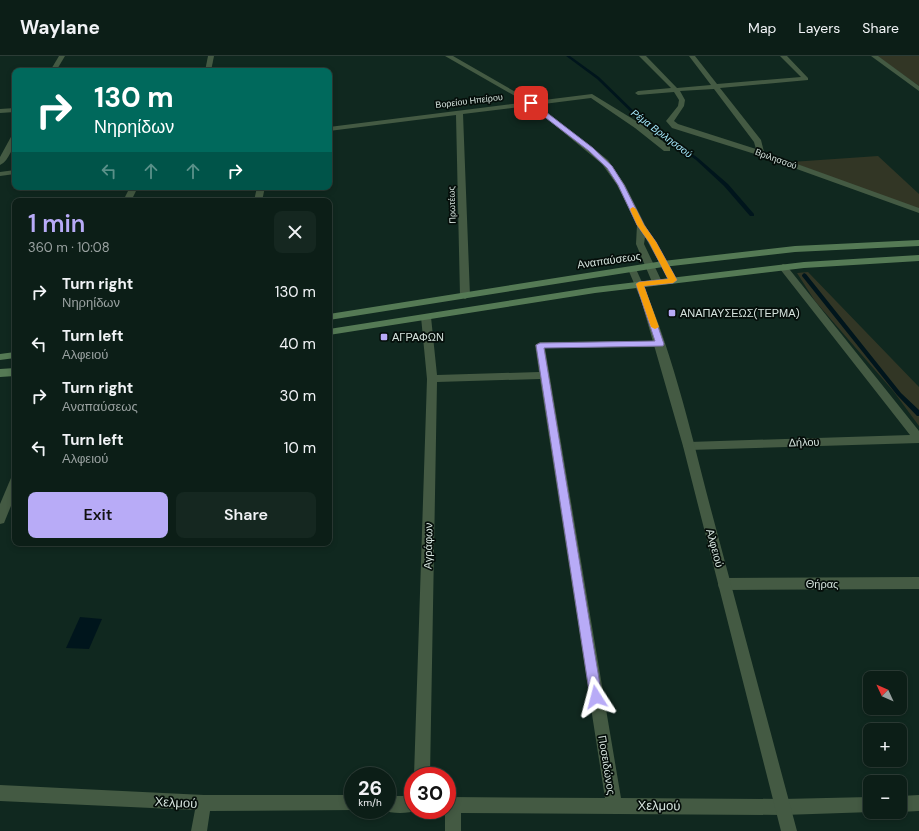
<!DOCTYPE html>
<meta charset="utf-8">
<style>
:root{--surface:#0c1e17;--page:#152720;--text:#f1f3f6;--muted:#9aa2a1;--line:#2c3c36;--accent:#b8abf7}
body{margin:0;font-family:"DM Sans",sans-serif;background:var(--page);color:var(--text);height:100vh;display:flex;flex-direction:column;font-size:15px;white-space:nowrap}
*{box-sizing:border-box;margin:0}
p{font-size:13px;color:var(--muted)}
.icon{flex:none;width:22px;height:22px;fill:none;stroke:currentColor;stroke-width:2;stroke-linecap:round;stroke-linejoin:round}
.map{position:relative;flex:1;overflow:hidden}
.sheet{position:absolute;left:12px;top:142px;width:320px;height:348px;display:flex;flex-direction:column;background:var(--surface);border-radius:8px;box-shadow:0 2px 6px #0003,0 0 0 1px var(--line)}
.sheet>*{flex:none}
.banner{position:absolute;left:12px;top:12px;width:320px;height:122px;border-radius:8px;box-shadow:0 2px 6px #0003,0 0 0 1px var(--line);background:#00695c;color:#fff;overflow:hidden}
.needle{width:26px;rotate:314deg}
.fabs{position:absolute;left:863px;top:615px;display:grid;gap:8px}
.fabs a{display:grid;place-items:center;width:44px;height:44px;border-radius:8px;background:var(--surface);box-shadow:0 2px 6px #0003,0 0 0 1px var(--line);font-size:20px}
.speed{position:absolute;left:344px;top:711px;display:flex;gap:8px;font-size:20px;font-weight:700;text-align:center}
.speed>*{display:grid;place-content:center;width:52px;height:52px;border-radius:50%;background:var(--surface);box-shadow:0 2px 6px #0003,0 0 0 1px var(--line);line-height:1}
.speed small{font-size:10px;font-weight:400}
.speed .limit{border:6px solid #d22;background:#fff;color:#111}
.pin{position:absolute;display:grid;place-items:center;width:34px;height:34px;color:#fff;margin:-17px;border-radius:8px;box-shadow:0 2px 6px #0006}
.me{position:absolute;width:44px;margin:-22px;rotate:351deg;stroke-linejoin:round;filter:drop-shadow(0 0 3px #0008)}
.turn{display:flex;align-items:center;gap:14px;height:84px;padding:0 16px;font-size:18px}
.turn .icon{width:52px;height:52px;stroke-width:2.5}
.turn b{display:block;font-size:28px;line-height:34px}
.lanes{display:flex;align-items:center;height:38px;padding:0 16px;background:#0003;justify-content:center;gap:20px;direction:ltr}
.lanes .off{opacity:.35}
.round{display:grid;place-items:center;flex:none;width:42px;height:42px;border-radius:8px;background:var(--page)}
.overview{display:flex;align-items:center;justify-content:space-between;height:68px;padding:0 16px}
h1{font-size:24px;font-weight:600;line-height:30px;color:var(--accent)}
.cta{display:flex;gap:8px;margin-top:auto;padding:8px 16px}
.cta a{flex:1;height:46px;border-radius:8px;background:var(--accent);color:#111;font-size:16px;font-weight:600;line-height:46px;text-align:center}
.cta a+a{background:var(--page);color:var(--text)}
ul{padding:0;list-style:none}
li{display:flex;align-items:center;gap:12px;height:52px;padding:0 16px}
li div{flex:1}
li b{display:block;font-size:15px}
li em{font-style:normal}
header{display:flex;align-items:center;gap:24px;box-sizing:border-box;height:56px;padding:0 20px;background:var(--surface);border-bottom:1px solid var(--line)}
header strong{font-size:19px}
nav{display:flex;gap:22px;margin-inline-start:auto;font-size:14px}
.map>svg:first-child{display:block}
.green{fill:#323625}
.water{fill:#00151c}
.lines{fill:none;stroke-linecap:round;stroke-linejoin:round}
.stream{fill:#00151c;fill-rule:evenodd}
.minor{fill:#445a43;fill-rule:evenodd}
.tertiary{fill:#445a43;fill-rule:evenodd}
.secondary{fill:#557a55;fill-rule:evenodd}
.route{fill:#b8abf7;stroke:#786fa1}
.slow{fill:#f59e0b}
.poi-dot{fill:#b8abf7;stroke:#050e0a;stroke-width:1.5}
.labels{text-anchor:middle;stroke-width:3.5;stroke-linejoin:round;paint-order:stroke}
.far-street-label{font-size:9px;fill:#d5e3dd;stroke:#050e0a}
.far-water-label{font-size:10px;font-style:italic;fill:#a6eafe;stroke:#050e0a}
.street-label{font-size:11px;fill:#d5e3dd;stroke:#050e0a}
.poi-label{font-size:11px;fill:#d5e3dd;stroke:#050e0a;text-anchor:start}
.near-street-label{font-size:13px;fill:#d5e3dd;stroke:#050e0a}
</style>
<header>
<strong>Waylane</strong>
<nav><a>Map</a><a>Layers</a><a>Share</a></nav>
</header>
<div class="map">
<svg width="919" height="775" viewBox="0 0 919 775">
<rect width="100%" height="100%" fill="#10281f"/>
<g class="green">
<polygon points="877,0 919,0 919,30"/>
<polygon points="878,100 919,138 919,154 791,106"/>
<polygon points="808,216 919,331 919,370 894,336 815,245 797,217"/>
</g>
<polygon class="water" points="80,561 102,563 89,593 66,592"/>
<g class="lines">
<g class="stream">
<polygon points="566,0 570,0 599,21 639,60 698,102 728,128 754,158 754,160 750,160 724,130 696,104 637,62 597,23"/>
<polygon points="804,217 806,218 901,337 919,354 919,360 917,360 897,339 802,220 802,219"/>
</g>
<g class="minor">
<polygon points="59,0 65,0 56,15 50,15"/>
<polygon points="208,0 214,0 211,15 205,15"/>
<path d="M 639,0 L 646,0 L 677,32 L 711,29 L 689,0 L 695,0 L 717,28 L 801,21 L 780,0 L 787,0 L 808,22 L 808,24 L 720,32 L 761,84 L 764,96 L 919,152 L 919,157 L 758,99 L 672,72 L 666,65 L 678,50 L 679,44 L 674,36 L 638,39 L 635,37 L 638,35 L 671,32 ZM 714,33 L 754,86 L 756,93 L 678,68 L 674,65 L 684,50 L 685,44 L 680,35 Z"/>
<polygon points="871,0 878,0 919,30 919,35"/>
<polygon points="592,38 641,68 670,91 670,95 664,95 635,72 591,42 463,58 470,240 465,243 460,240 456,59 329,75 329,71"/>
<polygon points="15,52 15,56 0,57 0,53"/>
<path d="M 12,79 L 15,79 C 15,88 9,105 0,109 L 0,101 Z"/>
<polygon points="15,114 15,118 0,120 0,116"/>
<polygon points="130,131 138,131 131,145 123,145"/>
<polygon points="257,131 265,131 262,145 254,145"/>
<polygon points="783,208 786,209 919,375 919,387 689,394 685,393 683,390 685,387 689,386 910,379 780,213 779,211"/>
<polygon points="426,258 431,261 437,319 539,316 535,289 540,286 660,285 665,288 660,291 545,292 621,742 783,743 870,741 870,756 872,756 783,759 461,757 461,775 445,775 445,756 441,754 447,754 447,741 605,742 540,323 437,326 430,720 414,720 427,323 421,261"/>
<polygon points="15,420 15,440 4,467 0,468 0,448 11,422"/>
<polygon points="919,521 919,533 724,534 719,532 718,528 719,524 724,522"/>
<polygon points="0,729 204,739 353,739 353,754 355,754 210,755 207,775 191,775 195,754 0,745"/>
<polygon points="919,739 919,755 900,756 900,740"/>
<path d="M 387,740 L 413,740 L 413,754 L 417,754 C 409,758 391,758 383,754 L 387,754 Z"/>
</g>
<g class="tertiary">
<polygon points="445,0 453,0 533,46 608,104 625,129 645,169 677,224 676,226 670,226 645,181 644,188 662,226 657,229 652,226 636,188 637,169 617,129 602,108 529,48"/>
<path d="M 632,210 L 636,213 C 670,286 690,372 710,450 C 739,558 768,667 797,775 L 781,775 L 683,390 L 641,244 L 628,213 Z"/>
</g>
<g class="secondary">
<polygon points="919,184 919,190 795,196 663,211 329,264 329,258 663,205 795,190"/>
<polygon points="919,199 919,205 804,212 595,237 329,279 329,273 595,231 804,206"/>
<polygon points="15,296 15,302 0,304 0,298"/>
<polygon points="15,312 15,320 0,321 0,313"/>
</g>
</g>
<polygon class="route" points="529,46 533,46 593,92 612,110 624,129 644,169 656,186 677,224 673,227 644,230 664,288 663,290 544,292 602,641 600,645 596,647 592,645 590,641 536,289 540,287 655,285 636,228 639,226 668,223 649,186 637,169 618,129 607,112 589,95 529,49"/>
<polygon class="slow" points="633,151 636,153 644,169 656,186 677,224 673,227 644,230 659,271 655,273 651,271 636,228 639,226 668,223 649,186 637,169 630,153"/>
<g class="poi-dot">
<rect x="668" y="253" width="8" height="8" rx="2"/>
<rect x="380" y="277" width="8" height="8" rx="2"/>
</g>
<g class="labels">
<g class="far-street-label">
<text transform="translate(469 45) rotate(-7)" y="3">Βορείου Ηπείρου</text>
<text transform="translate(776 103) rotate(20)" y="3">Βριλησσού</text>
<text transform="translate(452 149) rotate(-92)" y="3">Πρωτέως</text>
</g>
<g class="far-water-label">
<text transform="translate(662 77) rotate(37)" y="4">Ρέμα Βριλησσού</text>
</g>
<g class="street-label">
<text transform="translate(609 204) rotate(-8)" y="4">Αναπαύσεως</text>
<text transform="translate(804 386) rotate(-2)" y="4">Δήλου</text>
<text transform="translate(428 490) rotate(-89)" y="4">Αγράφων</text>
<text transform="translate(715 492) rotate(75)" y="4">Αλφειού</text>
<text x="822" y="532">Θήρας</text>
<text transform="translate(607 709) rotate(81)" y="4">Ποσειδώνος</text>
</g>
<g class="poi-label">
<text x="680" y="261">ΑΝΑΠΑΥΣΕΩΣ(ΤΕΡΜΑ)</text>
<text x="392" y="285">ΑΓΡΑΦΩΝ</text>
</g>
<g class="near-street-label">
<text transform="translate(176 746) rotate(3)" y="5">Χελμού</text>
<text transform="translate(659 749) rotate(1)" y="5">Χελμού</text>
</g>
</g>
</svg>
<div class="fabs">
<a><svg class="needle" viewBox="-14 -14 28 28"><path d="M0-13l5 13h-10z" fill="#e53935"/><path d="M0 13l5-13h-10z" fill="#9aa2a1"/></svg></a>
<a>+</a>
<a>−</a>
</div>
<div class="speed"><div>26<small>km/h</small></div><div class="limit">30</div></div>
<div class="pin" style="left:531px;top:47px;background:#d93025"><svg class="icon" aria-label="arrive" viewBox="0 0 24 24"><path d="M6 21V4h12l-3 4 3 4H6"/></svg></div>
<svg class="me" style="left:596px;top:641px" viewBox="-20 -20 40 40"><path d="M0-17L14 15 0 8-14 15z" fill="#b8abf7" stroke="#fff" stroke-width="4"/></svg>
<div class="banner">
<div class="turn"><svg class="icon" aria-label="right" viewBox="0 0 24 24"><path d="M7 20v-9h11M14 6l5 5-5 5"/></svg><div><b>130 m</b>Νηρηίδων</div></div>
<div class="lanes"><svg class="icon off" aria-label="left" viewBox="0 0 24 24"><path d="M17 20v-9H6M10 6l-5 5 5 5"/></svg><svg class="icon off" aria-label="ahead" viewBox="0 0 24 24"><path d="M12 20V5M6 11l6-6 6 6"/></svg><svg class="icon off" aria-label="ahead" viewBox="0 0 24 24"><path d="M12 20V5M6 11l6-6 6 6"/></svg><svg class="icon" aria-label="right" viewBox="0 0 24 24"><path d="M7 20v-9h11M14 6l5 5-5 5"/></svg></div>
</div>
<section class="sheet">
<div class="overview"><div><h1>1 min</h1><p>360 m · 10:08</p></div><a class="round"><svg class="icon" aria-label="close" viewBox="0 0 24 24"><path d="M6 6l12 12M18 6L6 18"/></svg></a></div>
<ul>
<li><svg class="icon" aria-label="right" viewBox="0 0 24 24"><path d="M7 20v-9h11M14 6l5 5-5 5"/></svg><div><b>Turn right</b><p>Νηρηίδων</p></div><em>130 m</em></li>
<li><svg class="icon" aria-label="left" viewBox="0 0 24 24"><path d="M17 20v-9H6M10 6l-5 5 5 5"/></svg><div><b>Turn left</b><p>Αλφειού</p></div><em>40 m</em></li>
<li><svg class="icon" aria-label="right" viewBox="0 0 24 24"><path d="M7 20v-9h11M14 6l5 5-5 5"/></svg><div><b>Turn right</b><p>Αναπαύσεως</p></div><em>30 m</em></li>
<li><svg class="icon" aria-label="left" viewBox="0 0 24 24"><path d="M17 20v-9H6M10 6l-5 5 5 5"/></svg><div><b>Turn left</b><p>Αλφειού</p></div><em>10 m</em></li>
</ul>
<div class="cta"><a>Exit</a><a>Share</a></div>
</section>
</div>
